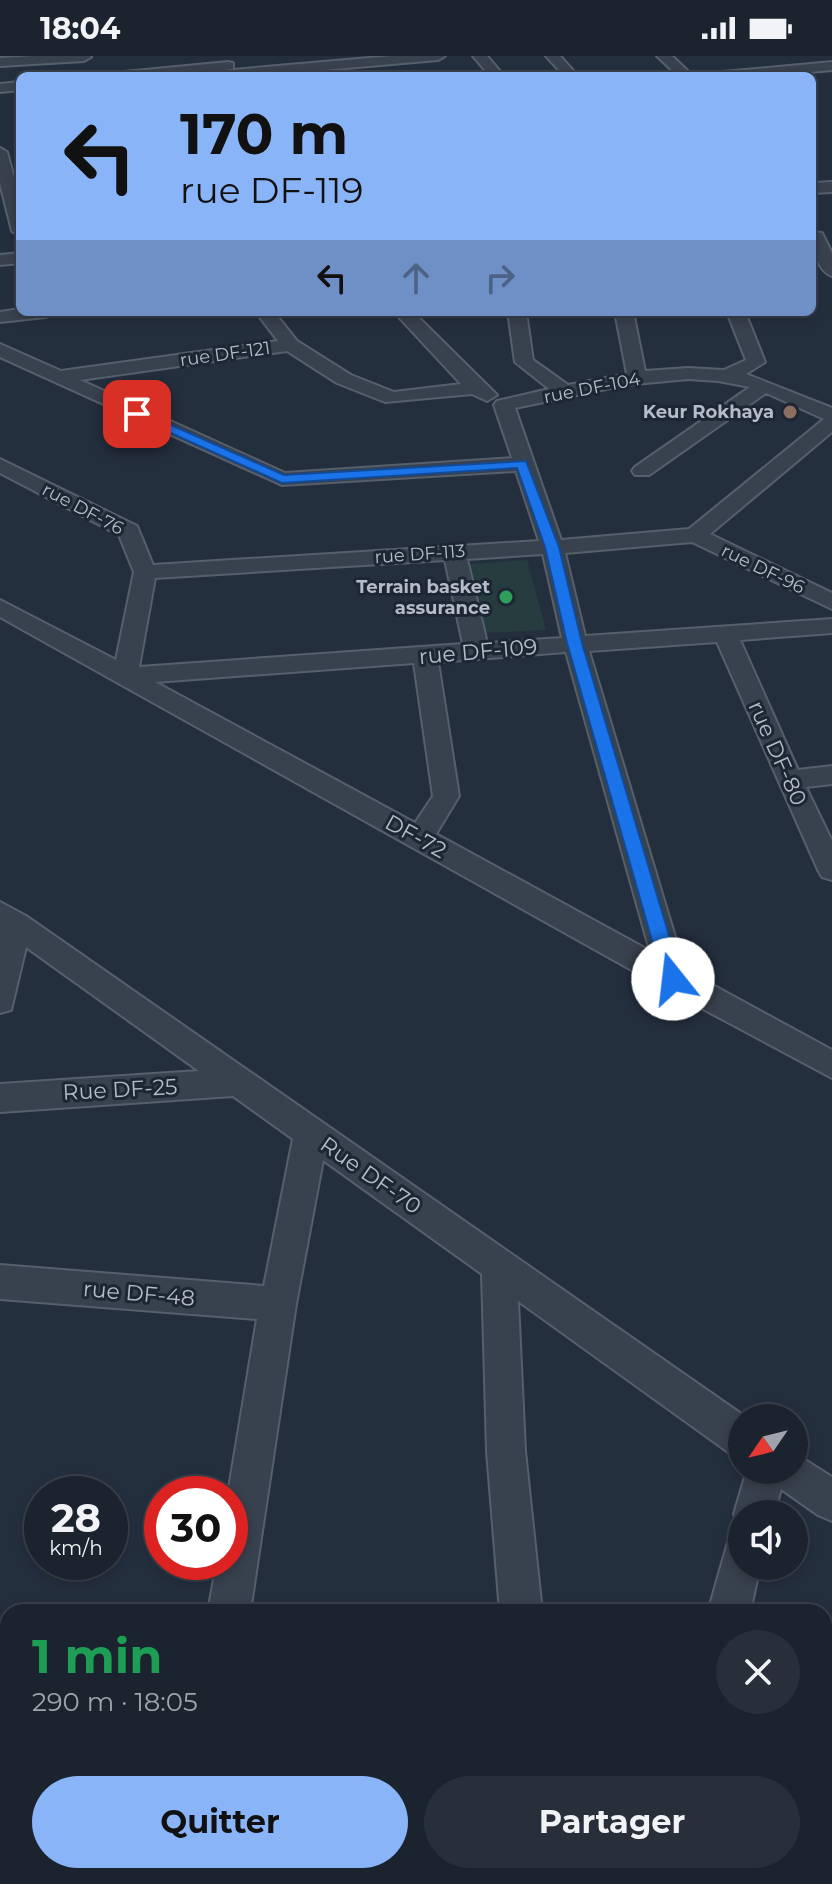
<!DOCTYPE html>
<html lang="fr">
<meta charset="utf-8">
<style>
:root{--surface:#1b232e;--page:#282f3a;--text:#f1f3f6;--muted:#a0a4aa;--line:#39404a;--accent:#8ab4f8}
body{margin:0;font-family:Montserrat,sans-serif;background:var(--page);color:var(--text);height:100vh;display:flex;flex-direction:column;font-size:30px;white-space:nowrap}
*{box-sizing:border-box;margin:0}
p{font-size:26px;color:var(--muted)}
.icon{flex:none;width:44px;height:44px;fill:none;stroke:currentColor;stroke-width:2;stroke-linecap:round;stroke-linejoin:round}
.map{position:relative;flex:1;overflow:hidden}
.sheet{position:absolute;left:0px;top:1548px;width:832px;height:280px;display:flex;flex-direction:column;background:var(--surface);border-radius:24px 24px 0 0;box-shadow:0 4px 12px #0003,0 0 0 2px var(--line)}
.sheet>*{flex:none}
.guide{position:absolute;left:16px;top:16px;width:800px;height:244px;border-radius:12px;box-shadow:0 4px 12px #0003,0 0 0 2px var(--line);background:#8ab4f8;color:#111;overflow:hidden}
.needle{width:52px;rotate:235deg}
.buttons{position:absolute;left:728px;top:1348px;display:grid;gap:16px}
.buttons a{display:grid;place-items:center;width:80px;height:80px;border-radius:50%;background:var(--surface);box-shadow:0 4px 12px #0003,0 0 0 2px var(--line);font-size:40px}
.speed{position:absolute;left:24px;top:1420px;display:flex;gap:16px;font-size:40px;font-weight:700;text-align:center}
.speed>*{display:grid;place-content:center;width:104px;height:104px;border-radius:50%;background:var(--surface);box-shadow:0 4px 12px #0003,0 0 0 2px var(--line);line-height:1}
.speed small{font-size:20px;font-weight:400}
.speed .limit{border:12px solid #d22;background:#fff;color:#111}
.pin{position:absolute;display:grid;place-items:center;width:68px;height:68px;color:#fff;margin:-34px;border-radius:16px;box-shadow:0 4px 12px #0006}
.me{position:absolute;width:88px;margin:-44px;rotate:344deg;stroke-linejoin:round;filter:drop-shadow(0 0 6px #0008)}
.turn{display:flex;align-items:center;gap:28px;height:168px;padding:0 32px;font-size:36px}
.turn .icon{width:104px;height:104px;stroke-width:2.5}
.turn b{display:block;font-size:56px;line-height:68px}
.lanes{display:flex;align-items:center;height:76px;padding:0 32px;background:#0003;justify-content:center;gap:40px;direction:ltr}
.lanes .off{opacity:.35}
.round{display:grid;place-items:center;flex:none;width:84px;height:84px;border-radius:42px;background:var(--page)}
.overview{display:flex;align-items:center;justify-content:space-between;height:136px;padding:0 32px}
h1{font-size:48px;font-weight:700;line-height:60px;color:#1e9e55}
.cta{display:flex;gap:16px;margin-top:auto;padding:16px 32px}
.cta a{flex:1;height:92px;border-radius:48px;background:var(--accent);color:#111;font-size:32px;font-weight:700;line-height:92px;text-align:center}
.cta a+a{background:var(--page);color:var(--text)}
.status{display:flex;justify-content:space-between;align-items:center;height:56px;padding:0 40px;background:var(--surface);direction:ltr}
.status svg{height:22px;fill:currentColor}
.map>svg:first-child{display:block}
.green{fill:#263c3f}
.lines{fill:none;stroke-linecap:round;stroke-linejoin:round}
.minor-casing{stroke:#565f6c;stroke-width:4}
.minor{fill:#38414e;fill-rule:evenodd}
.route{fill:#1a73e8;stroke:#114b97;stroke-width:2}
.education-dot{fill:#8d6e63;stroke:#1d2633;stroke-width:3}
.leisure-dot{fill:#2e9e5b;stroke:#1d2633;stroke-width:3}
.labels{text-anchor:middle;stroke-width:6;stroke-linejoin:round;paint-order:stroke}
.far-street-label{font-size:18px;fill:#b4bcc9;stroke:#1d2633}
.far-poi-label{font-size:18px;font-weight:bold;fill:#b4bcc9;stroke:#1d2633;text-anchor:end}
.street-label{font-size:22px;fill:#b4bcc9;stroke:#1d2633}
</style>
<div class="status"><b>18:04</b><svg viewBox="0 0 49 12"><path d="M0 12V9h3v3zM5 12V6h3v6zM10 12V3h3v9zM15 12V0h3v12zM26 1h20v11H26zM47 4h2v5h-2z"/></svg></div>
<div class="map">
<svg width="832" height="1828" viewBox="0 0 832 1828">
<rect width="100%" height="100%" fill="#242f3e"/>
<polygon class="green" points="527,504 546,574 483,577 469,508"/>
<g class="lines">
<defs>
<g id="minor">
<polygon points="34,0 90,0 91,1 84,5 0,10 0,2"/>
<polygon points="392,0 445,0 438,4 255,20 202,20 209,16"/>
<polygon points="473,0 487,0 504,20 490,20"/>
<polygon points="546,0 560,0 578,20 564,20"/>
<polygon points="657,0 672,0 693,20 678,20"/>
<polygon points="228,6 233,7 233,13 166,20 117,20 124,16"/>
<polygon points="832,6 832,14 767,20 716,20 723,16"/>
<polygon points="20,26 20,34 0,36 0,28"/>
<polygon points="0,92 7,96 20,144 20,180 12,175 0,127"/>
<polygon points="832,126 832,136 812,137 812,127"/>
<path d="M 812,176 L 822,177 L 832,197 L 832,220 C 817,215 812,191 812,176 Z"/>
<polygon points="20,197 20,207 0,209 0,199"/>
<polygon points="20,253 20,256 55,256 46,261 0,266 0,256"/>
<path d="M 256,256 L 274,256 L 297,285 L 351,319 L 394,336 L 461,328 L 394,256 L 413,256 L 497,339 L 487,345 L 472,338 L 385,346 L 337,327 L 287,295 L 80,324 L 285,417 L 512,402 L 494,349 L 497,345 L 549,333 L 515,306 L 508,256 L 526,256 L 533,304 L 568,329 L 627,318 L 615,256 L 633,256 L 645,315 L 688,312 L 724,314 L 746,304 L 727,256 L 745,256 L 765,306 L 746,318 L 832,352 L 832,376 L 710,478 L 832,537 L 832,553 L 692,486 L 565,497 L 585,580 L 832,563 L 832,577 L 740,584 L 798,714 L 832,710 L 832,728 L 806,731 L 832,785 L 832,824 L 822,821 L 818,814 L 717,586 L 589,595 L 685,914 L 832,994 L 832,1022 L 662,931 L 0,561 L 0,544 L 116,604 L 134,516 L 119,479 L 0,417 L 0,403 L 137,470 L 153,509 L 539,485 L 516,415 L 282,429 L 0,301 L 0,288 L 61,315 L 278,285 ZM 688,323 L 718,325 L 750,331 L 635,411 L 632,415 L 635,419 L 649,419 L 766,337 L 824,363 L 689,473 L 561,484 L 515,352 L 625,329 ZM 543,498 L 562,582 L 487,587 L 467,503 ZM 445,504 L 463,588 L 139,611 L 155,522 ZM 566,596 L 650,895 L 436,778 L 459,740 L 438,606 ZM 414,607 L 433,740 L 415,767 L 155,626 Z"/>
<polygon points="0,846 26,860 747,1362 742,1362 742,1401 728,1396 518,1245 525,1395 542,1556 500,1556 487,1395 482,1218 323,1104 296,1248 250,1556 208,1556 217,1506 230,1506 228,1438 257,1263 0,1243 0,1209 264,1230 293,1083 233,1040 0,1056 0,1028 199,1015 26,891 11,954 0,957"/>
<polygon points="794,1397 832,1421 832,1465 818,1459 781,1433 774,1458 742,1458 740,1472 734,1458 747,1414 794,1414"/>
<polygon points="742,1480 742,1510 760,1510 750,1556 708,1556 728,1486"/>
<polygon points="0,1626 8,1628 8,1672 0,1670"/>
<polygon points="138,1820 184,1820 181,1828 135,1828"/>
<polygon points="420,1820 466,1820 467,1828 421,1828"/>
<polygon points="579,1820 649,1820 652,1828 582,1828"/>
</g>
</defs>
<use href="#minor" class="minor-casing"/>
<use href="#minor" class="minor"/>
</g>
<polygon class="route" points="137,354 284,419 526,405 559,491 582,587 682,923 679,928 673,930 663,923 567,587 545,491 517,412 282,427 133,360 131,358"/>
<circle class="education-dot" cx="790" cy="356" r="8"/>
<circle class="leisure-dot" cx="506" cy="541" r="8"/>
<g class="labels">
<g class="far-street-label">
<text transform="translate(225 298) rotate(-8)" y="6">rue DF-121</text>
<text transform="translate(592 332) rotate(-11)" y="6">rue DF-104</text>
<text transform="translate(83 453) rotate(28)" y="6">rue DF-76</text>
<text transform="translate(420 498) rotate(-4)" y="6">rue DF-113</text>
<text transform="translate(763 513) rotate(26)" y="6">rue DF-96</text>
</g>
<g class="far-poi-label">
<text x="774" y="362">Keur Rokhaya</text>
<text x="490" y="537">Terrain basket<tspan x="490" dy="21">assurance</tspan></text>
</g>
<g class="street-label">
<text transform="translate(478 595) rotate(-5)" y="8">rue DF-109</text>
<text transform="translate(778 697) rotate(66)" y="8">rue DF-80</text>
<text transform="translate(416 780) rotate(29)" y="8">DF-72</text>
<text transform="translate(120 1033) rotate(-3)" y="8">Rue DF-25</text>
<text transform="translate(371 1119) rotate(35)" y="8">Rue DF-70</text>
<text transform="translate(139 1237) rotate(5)" y="8">rue DF-48</text>
</g>
</g>
</svg>
<div class="buttons">
<a><svg class="needle" viewBox="-14 -14 28 28"><path d="M0-13l5 13h-10z" fill="#e53935"/><path d="M0 13l5-13h-10z" fill="#a0a4aa"/></svg></a>
<a><svg class="icon" aria-label="sound" viewBox="0 0 24 24"><path d="M4 9h4l5-4v14l-5-4H4zM17 9q2 3 0 6"/></svg></a>
</div>
<div class="speed"><div>28<small>km/h</small></div><div class="limit">30</div></div>
<div class="pin" style="left:137px;top:358px;background:#d93025"><svg class="icon" aria-label="arrive" viewBox="0 0 24 24"><path d="M6 21V4h12l-3 4 3 4H6"/></svg></div>
<svg class="me" style="left:673px;top:923px" viewBox="-20 -20 40 40"><circle r="19" fill="#fff"/><path d="M0-13L10 11 0 6-10 11z" fill="#1a73e8"/></svg>
<div class="guide">
<div class="turn"><svg class="icon" aria-label="left" viewBox="0 0 24 24"><path d="M17 20v-9H6M10 6l-5 5 5 5"/></svg><div><b>170 m</b>rue DF-119</div></div>
<div class="lanes"><svg class="icon" aria-label="left" viewBox="0 0 24 24"><path d="M17 20v-9H6M10 6l-5 5 5 5"/></svg><svg class="icon off" aria-label="ahead" viewBox="0 0 24 24"><path d="M12 20V5M6 11l6-6 6 6"/></svg><svg class="icon off" aria-label="right" viewBox="0 0 24 24"><path d="M7 20v-9h11M14 6l5 5-5 5"/></svg></div>
</div>
<section class="sheet">
<div class="overview"><div><h1>1 min</h1><p>290 m · 18:05</p></div><a class="round"><svg class="icon" aria-label="close" viewBox="0 0 24 24"><path d="M6 6l12 12M18 6L6 18"/></svg></a></div>
<div class="cta"><a>Quitter</a><a>Partager</a></div>
</section>
</div>
